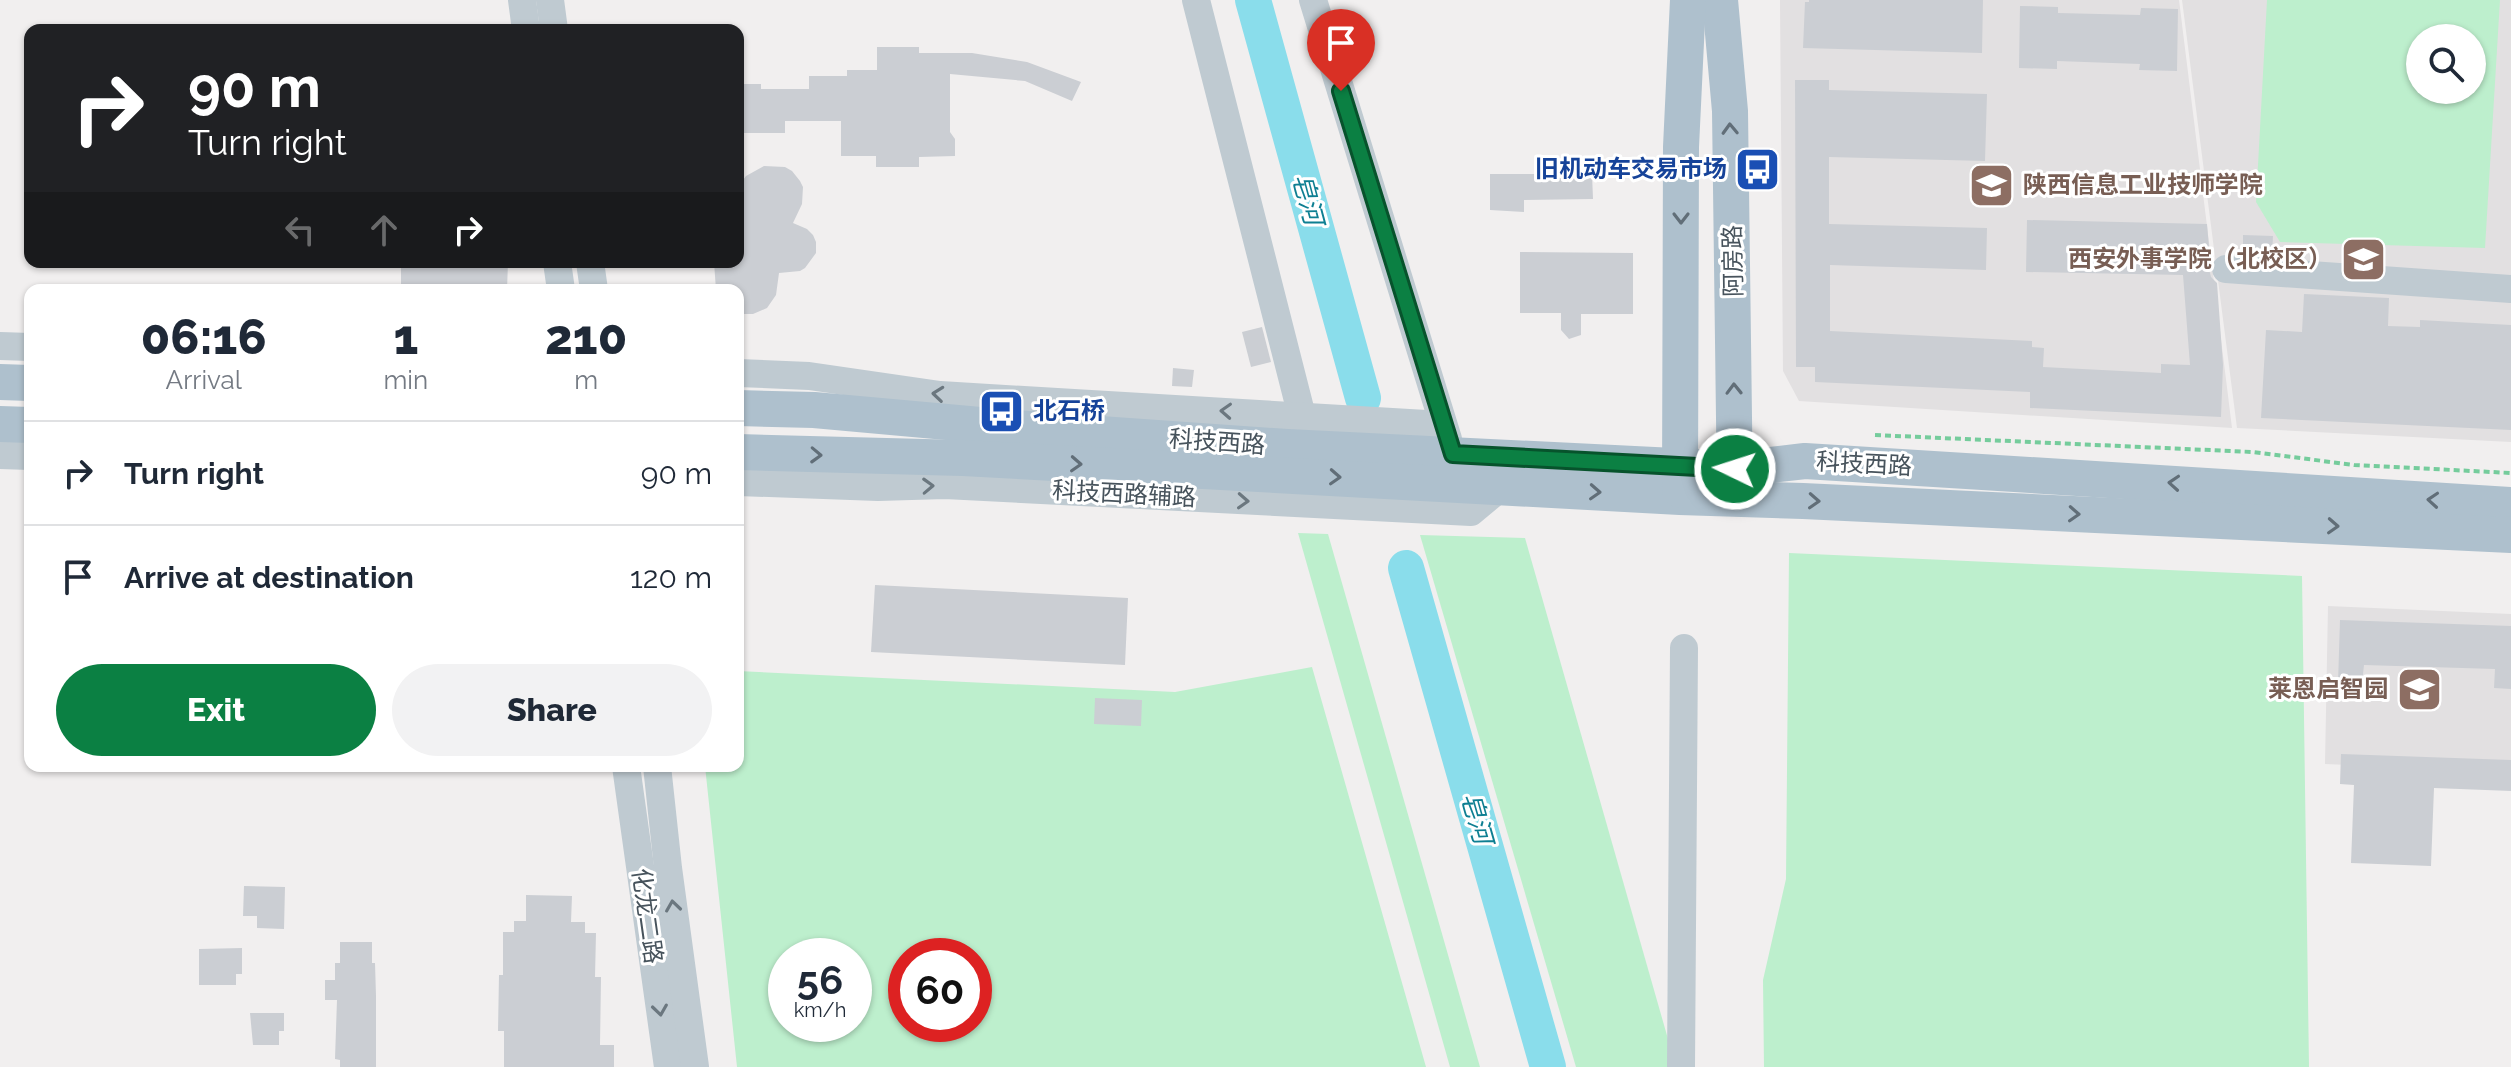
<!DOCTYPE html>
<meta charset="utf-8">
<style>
:root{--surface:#fff;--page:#f2f2f3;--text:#1f2937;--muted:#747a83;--line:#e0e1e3;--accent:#0b8043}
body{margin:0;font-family:Raleway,"Noto Sans SC",sans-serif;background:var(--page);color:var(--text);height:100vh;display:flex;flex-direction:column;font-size:30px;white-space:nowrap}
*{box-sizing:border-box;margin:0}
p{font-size:26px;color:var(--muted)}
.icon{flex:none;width:44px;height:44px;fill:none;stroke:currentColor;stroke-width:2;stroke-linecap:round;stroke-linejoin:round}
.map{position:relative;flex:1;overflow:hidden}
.panel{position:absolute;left:24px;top:284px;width:720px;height:488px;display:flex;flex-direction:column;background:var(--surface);border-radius:16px;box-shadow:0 2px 6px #0004}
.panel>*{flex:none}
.hud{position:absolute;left:24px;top:24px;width:720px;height:244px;border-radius:16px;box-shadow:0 2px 6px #0004;background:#202124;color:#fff;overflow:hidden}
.tools{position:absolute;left:2406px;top:24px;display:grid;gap:16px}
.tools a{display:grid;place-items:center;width:80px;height:80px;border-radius:50%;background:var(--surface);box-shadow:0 2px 6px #0004;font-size:40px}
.speed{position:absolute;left:768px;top:938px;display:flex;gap:16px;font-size:40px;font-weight:700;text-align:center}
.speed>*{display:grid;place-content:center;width:104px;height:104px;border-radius:50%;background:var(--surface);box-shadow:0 2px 6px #0004;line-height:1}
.speed small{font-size:20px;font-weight:400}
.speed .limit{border:12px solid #d22;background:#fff;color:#111}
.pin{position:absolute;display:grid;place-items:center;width:68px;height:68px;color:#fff;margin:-82px -34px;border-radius:50% 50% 50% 0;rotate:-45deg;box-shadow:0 0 8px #0007}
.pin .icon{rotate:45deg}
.me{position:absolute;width:88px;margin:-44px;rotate:274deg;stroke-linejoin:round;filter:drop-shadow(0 0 6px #0008)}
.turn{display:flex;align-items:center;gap:28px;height:168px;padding:0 32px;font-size:36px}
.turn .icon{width:104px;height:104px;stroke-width:2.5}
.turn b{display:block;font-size:56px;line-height:68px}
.lanes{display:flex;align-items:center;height:76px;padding:0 32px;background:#0003;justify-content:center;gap:40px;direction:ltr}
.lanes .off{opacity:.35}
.eta{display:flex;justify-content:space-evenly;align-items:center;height:136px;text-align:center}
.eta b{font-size:48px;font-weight:800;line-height:56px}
.primary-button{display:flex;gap:16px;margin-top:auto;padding:16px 32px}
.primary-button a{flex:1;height:92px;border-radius:48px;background:var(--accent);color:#fff;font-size:32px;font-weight:800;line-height:92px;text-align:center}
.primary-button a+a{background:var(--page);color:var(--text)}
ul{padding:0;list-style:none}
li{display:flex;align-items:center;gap:24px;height:104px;padding:0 32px;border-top:2px solid var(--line)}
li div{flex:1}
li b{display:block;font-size:30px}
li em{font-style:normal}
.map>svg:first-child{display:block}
.education{fill:#e2e0e1;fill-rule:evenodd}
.green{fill:#bdefcd;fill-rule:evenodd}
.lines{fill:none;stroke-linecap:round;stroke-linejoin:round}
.river{stroke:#8addeb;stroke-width:36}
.building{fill:#cbced3}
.path{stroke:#75cc9c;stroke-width:4;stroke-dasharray:6 4;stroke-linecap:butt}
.minor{stroke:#bfcad1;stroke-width:28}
.major{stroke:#aec0cd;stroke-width:36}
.oneway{stroke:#616e78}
.oneway2{stroke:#6b777f}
.route-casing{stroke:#07532c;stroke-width:20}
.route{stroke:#0b8043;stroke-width:14}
.labels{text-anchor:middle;stroke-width:6;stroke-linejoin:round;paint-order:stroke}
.transit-label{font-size:24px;font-weight:bold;fill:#164399;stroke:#fff;text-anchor:end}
.education-label{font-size:24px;font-weight:bold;fill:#785e54;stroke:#fff;text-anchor:end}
.street-label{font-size:24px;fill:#47535c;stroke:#fff}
.water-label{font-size:26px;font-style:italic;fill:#0e7f92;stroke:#fff}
</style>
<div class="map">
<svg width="2511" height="1067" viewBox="0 0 2511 1067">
<rect width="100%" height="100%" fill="#f1efef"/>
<g class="education">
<polygon points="1780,0 2179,0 2232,428 1799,401 1783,371"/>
<path d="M 2182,0 L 2511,0 L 2511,442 L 2237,428 ZM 2420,38 L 2472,38 L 2472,90 L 2420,90 Z"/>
<polygon points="2328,606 2511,614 2511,772 2325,764"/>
</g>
<g class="green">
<path d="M 2267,0 L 2500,0 L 2485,248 L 2280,242 L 2256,202 ZM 2420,38 L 2472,38 L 2472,90 L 2420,90 Z"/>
<polygon points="1298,533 1328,534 1480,1067 1450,1067"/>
<polygon points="1420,535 1525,538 1676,1067 1576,1067"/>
<polygon points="1789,553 2302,576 2309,1067 1764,1067 1763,980 1786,879"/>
<path d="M 1312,667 L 1426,1067 L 737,1067 L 705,766 L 738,766 L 738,671 L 1175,692 ZM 786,956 L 854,956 L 854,1024 L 786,1024 ZM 906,956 L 974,956 L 974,1024 L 906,1024 Z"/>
</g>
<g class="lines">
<g class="river">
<polyline points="1253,0 1363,398"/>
<polyline points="1406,568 1548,1067"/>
</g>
</g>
<g class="building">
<polygon points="1809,0 1983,0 1982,53 1803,48 1805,2 1809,2"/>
<polygon points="2020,6 2058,7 2058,13 2140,15 2141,8 2178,9 2177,71 2139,70 2140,64 2057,61 2057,69 2019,68"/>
<polygon points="877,47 919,47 919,53 972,53 1027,62 1081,82 1072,101 1025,81 950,74 950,132 955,139 955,156 919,157 919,167 876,167 876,156 841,156 841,121 785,121 785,133 738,133 738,84 761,84 761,89 809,89 809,76 847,76 847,70 877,70"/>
<polygon points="1795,80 1829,80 1829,90 1987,94 1985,161 1829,157 1829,224 1987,228 1986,270 1830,265 1830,331 2032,341 2032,347 2044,348 2043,367 2161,373 2161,364 2190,365 2183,275 2026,272 2027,220 2207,224 2210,259 2213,259 2209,269 2211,277 2217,283 2223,365 2221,417 2030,408 2030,392 1815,382 1815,367 1796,367"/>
<polygon points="764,166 785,167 792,171 800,181 803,187 802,204 793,223 807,229 813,235 816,242 816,253 805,268 800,271 779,273 776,295 767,308 753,314 738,314 738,290 716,290 714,262 738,262 738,187 746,176"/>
<polygon points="1490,174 1592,174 1593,199 1524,200 1524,212 1490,210"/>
<polygon points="2243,235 2273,236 2272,255 2243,253"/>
<polygon points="1520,252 1633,253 1633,314 1581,314 1581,335 1569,339 1561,330 1561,313 1520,313"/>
<polygon points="419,262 508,262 507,290 401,290 401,268 419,268"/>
<polygon points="2304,294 2389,298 2388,326 2420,327 2420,320 2511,325 2511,430 2261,418 2266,330 2302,332"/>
<polygon points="1262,327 1271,362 1251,367 1242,332"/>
<polygon points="1173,368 1194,370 1192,387 1172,386"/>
<polygon points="875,585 1128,598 1125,665 871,652"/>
<polygon points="2340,620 2511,626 2511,689 2494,688 2495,669 2364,665 2362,683 2338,683"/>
<polygon points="1095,698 1142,700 1141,726 1094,724"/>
<polygon points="2341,754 2511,760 2511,791 2434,788 2431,866 2351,863 2354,785 2340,784"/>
<polygon points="244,886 285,887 284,929 257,928 257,916 243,916"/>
<polygon points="526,895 572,896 571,922 585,922 585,933 596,933 595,977 601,977 600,1045 614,1045 614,1067 504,1067 504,1031 498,1031 499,975 503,975 503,932 514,932 514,921 526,921"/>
<polygon points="340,942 372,942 372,963 375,963 376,996 376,1067 340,1067 340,1060 335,1059 337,1000 325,1000 325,980 335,980 335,963 340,963"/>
<polygon points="242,948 242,974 236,974 236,985 199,985 199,949"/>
<polygon points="250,1013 284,1013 284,1031 279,1031 279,1045 253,1045"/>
</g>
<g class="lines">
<polyline class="path" points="1875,435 2253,452 2354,465 2511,473"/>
<g class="minor">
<polyline points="522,0 526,30"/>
<polyline points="550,0 554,30"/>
<polyline points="1196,0 1306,432"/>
<polyline points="1313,0 1448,439"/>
<polyline points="557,262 561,290"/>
<polyline points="590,262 594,290"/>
<polyline points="2226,269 2511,289"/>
<polyline points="0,346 30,347"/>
<polyline points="738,373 809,376 940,395 1443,425"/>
<polyline points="0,455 30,456"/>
<polyline points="738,482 878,487 945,485 1471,512 1501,487"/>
<polyline points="626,766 668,1067"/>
<polyline points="657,766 668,868 695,1067"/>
<polyline points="1681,1067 1684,648"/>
</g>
<g class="major">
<polyline points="1720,0 1730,111 1735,494"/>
<polyline points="0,382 30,383"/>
<polyline points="738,408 814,410 1002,427 1287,447 1735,469 1805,461 2511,505"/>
<polyline points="0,424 30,425"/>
<polyline points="738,452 963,458 1680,497 1803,501 2511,535"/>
<polyline points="1680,490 1681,147 1688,0"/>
</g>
</g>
<defs><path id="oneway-chevron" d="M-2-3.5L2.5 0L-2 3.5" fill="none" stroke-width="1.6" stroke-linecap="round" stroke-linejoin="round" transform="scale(2)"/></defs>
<g class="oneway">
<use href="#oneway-chevron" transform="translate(1730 129) rotate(-92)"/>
<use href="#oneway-chevron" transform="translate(1681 218) rotate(90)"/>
<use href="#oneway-chevron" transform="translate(1734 389) rotate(-91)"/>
<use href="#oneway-chevron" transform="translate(816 455) rotate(2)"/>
<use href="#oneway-chevron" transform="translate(1076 464) rotate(3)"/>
<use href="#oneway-chevron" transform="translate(1335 477) rotate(3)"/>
<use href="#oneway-chevron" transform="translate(2174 483) rotate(-176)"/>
<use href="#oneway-chevron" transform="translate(1595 492) rotate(3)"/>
<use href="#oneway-chevron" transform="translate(2433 500) rotate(-176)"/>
<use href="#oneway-chevron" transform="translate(1814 501) rotate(3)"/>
<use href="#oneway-chevron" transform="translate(2074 514) rotate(3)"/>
<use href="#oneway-chevron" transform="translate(2333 526) rotate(3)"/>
</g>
<g class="oneway2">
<use href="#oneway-chevron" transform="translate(938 394) rotate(-174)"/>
<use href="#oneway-chevron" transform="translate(1226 411) rotate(-177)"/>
<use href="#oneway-chevron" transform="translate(928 486) rotate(-2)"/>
<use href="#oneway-chevron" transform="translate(1243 501) rotate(3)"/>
<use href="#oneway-chevron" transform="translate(673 906) rotate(-98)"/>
<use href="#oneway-chevron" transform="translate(660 1010) rotate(82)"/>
</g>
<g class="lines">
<defs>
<polyline id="route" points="1341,91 1453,454 1735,469"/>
</defs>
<use href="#route" class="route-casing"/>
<use href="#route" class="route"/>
</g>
<defs>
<symbol id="bus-square" viewBox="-11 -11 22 22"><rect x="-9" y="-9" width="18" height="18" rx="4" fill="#1a4fb4" stroke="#fff"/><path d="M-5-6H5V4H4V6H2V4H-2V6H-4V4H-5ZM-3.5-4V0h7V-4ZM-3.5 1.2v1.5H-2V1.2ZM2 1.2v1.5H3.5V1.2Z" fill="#fff"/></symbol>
<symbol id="university-square" viewBox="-11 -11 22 22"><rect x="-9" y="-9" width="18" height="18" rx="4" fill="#8d6e63" stroke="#fff"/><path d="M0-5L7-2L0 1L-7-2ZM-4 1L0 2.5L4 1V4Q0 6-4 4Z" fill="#fff"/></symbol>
<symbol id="school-square" viewBox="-11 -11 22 22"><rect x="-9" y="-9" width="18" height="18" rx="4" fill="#8d6e63" stroke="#fff"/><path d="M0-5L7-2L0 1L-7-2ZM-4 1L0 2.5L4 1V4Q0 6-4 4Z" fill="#fff"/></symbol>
</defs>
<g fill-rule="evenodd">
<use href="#bus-square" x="1732" y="144" width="51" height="51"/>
<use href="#university-square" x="1966" y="160" width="51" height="51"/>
<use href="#university-square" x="2338" y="234" width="51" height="51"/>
<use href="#bus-square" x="976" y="386" width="51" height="51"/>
<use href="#school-square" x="2394" y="664" width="51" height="51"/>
</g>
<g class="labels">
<g class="transit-label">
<text x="1727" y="177">旧机动车交易市场</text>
<text x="1033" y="419" text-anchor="start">北石桥</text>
</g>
<g class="education-label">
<text x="2023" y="193" text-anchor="start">陕西信息工业技师学院</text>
<text x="2332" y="267">西安外事学院（北校区）</text>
<text x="2388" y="697">莱恩启智园</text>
</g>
<g class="street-label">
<text transform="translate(1733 261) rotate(-91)" y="8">阿房路</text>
<text transform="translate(1217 442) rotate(4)" y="8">科技西路</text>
<text transform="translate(1864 464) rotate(3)" y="8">科技西路</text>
<text transform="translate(1124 494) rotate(3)" y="8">科技西路辅路</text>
<text transform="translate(647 916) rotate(82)" y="8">化龙二路</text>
</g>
<g class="water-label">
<text transform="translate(1308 199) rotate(75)" y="9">皂河</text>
<text transform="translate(1477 818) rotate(74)" y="9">皂河</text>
</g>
</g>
</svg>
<div class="tools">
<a><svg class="icon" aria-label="search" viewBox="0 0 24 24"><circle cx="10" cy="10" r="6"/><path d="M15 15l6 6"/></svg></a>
</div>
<div class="speed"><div>56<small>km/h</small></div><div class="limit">60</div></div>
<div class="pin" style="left:1341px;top:91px;background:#d93025"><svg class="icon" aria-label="arrive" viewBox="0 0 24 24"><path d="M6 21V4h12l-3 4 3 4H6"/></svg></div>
<svg class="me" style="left:1735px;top:469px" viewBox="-20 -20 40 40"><circle r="17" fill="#0b8043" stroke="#fff" stroke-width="3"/><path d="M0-11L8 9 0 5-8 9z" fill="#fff"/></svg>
<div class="hud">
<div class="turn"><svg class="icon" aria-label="right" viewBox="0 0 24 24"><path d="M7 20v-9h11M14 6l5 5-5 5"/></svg><div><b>90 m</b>Turn right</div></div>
<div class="lanes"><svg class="icon off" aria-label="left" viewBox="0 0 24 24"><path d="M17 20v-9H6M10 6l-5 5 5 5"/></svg><svg class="icon off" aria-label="ahead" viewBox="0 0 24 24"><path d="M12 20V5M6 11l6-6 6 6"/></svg><svg class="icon" aria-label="right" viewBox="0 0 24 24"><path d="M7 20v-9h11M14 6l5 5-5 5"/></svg></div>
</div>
<section class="panel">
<div class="eta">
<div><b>06:16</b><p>Arrival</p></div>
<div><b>1</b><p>min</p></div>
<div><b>210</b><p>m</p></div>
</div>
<ul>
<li><svg class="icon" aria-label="right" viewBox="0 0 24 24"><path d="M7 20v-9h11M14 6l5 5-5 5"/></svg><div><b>Turn right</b></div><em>90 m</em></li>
<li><svg class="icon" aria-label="arrive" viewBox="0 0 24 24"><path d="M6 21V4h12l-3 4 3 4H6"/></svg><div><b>Arrive at destination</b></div><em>120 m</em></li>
</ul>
<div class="primary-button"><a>Exit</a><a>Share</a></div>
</section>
</div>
